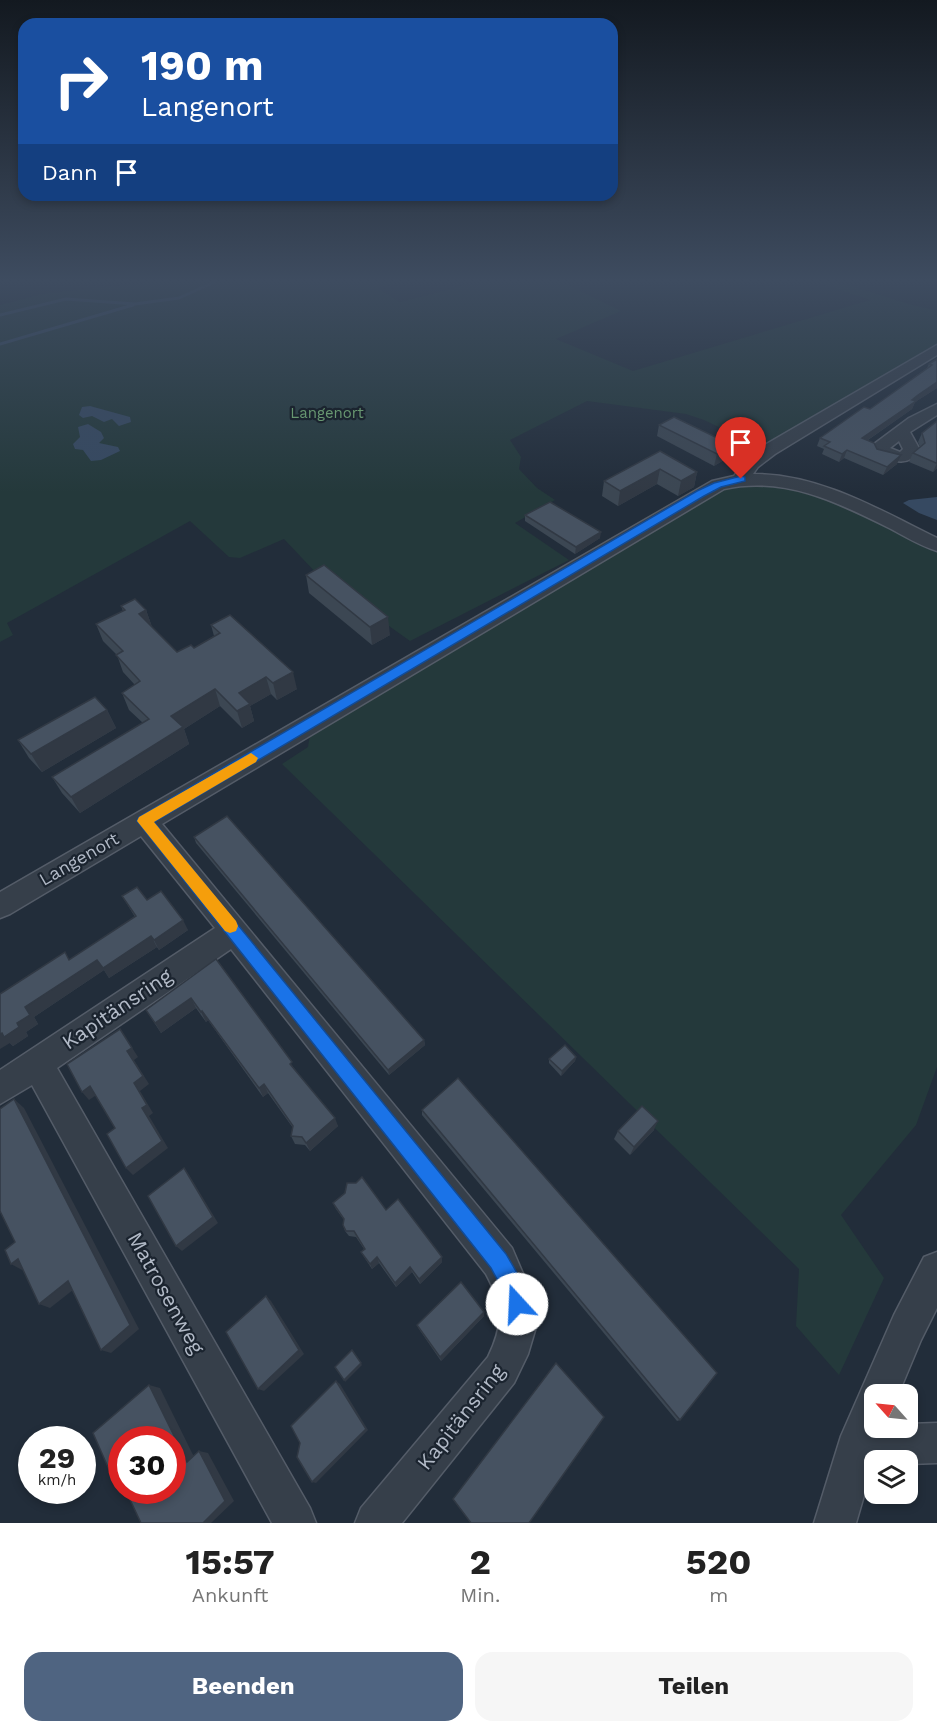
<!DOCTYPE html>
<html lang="de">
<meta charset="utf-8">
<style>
:root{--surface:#fff;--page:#f6f6f6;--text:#222;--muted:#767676;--accent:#4f6481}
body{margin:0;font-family:"Work Sans",sans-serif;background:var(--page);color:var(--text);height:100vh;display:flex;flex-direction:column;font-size:22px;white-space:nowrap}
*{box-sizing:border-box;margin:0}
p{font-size:20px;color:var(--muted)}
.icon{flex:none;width:33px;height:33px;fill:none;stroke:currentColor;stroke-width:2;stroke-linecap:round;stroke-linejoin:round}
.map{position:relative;height:1523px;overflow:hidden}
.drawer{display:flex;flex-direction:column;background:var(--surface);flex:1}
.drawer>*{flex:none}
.guide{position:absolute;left:18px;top:18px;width:600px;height:183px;border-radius:18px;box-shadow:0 3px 9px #0003;background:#1a4fa0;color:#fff;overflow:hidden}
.needle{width:39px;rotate:297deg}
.fabs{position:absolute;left:864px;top:1384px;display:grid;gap:12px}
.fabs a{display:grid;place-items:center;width:54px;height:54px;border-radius:12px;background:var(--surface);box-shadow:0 3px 9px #0003;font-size:30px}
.speed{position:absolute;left:18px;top:1426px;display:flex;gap:12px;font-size:30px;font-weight:700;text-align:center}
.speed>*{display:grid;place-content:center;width:78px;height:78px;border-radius:50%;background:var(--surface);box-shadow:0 3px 9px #0003;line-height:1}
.speed small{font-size:15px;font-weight:400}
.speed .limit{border:9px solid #d22;background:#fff;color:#111}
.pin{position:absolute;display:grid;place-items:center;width:51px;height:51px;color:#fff;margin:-62px -26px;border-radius:50% 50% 50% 0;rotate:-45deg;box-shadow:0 0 6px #0007}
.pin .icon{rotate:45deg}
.me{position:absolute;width:66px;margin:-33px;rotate:340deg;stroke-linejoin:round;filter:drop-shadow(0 0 4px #0008)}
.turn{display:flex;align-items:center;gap:21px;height:126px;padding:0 24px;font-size:27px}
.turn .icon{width:78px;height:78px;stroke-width:2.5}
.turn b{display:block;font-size:42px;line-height:51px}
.then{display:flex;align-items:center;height:57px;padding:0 24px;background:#0003;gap:12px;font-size:22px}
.eta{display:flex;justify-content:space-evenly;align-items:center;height:102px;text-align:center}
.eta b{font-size:36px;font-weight:700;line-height:42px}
.action{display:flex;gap:12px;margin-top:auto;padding:12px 24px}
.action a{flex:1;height:69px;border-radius:18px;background:var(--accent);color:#fff;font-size:24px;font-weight:700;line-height:69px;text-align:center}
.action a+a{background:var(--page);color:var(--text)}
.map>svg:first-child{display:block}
.green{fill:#24393b}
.water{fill:#364961}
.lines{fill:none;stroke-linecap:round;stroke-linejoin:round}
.stream{stroke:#364961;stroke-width:3}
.minor-casing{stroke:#545c68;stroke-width:3}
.minor{fill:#363f4a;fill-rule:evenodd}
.wall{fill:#3c4753}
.shaded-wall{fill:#313944}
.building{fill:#465261;stroke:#313944;stroke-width:1.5}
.route{fill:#1a73e8;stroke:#114b97;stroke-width:1.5}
.slow{fill:#f59e0b}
.labels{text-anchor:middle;stroke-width:4.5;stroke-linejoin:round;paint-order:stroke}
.far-park-label{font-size:15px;fill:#689771;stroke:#1b242f}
.street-label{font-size:18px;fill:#b1b9c6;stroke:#1b242f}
.near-street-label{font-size:21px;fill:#b1b9c6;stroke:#1b242f}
</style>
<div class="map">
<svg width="937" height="1523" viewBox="0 0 937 1523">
<rect width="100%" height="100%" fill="#222d3a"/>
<g class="green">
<path d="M 174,280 L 405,280 L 377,288 L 400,302 L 487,280 L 558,280 L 621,311 L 556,339 L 633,371 L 870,300 L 810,280 C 852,280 894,304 937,310 L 937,352 L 770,452 L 704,420 L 686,414 L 587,401 L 510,440 L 521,457 L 519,469 L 537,488 L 555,500 L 515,523 L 569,560 L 410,641 L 319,576 L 284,539 L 240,558 L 229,557 L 190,521 L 7,623 L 13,635 L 0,642 L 0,305 L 42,294 Z"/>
<polygon points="765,481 816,493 937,551 937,1067 916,1125 841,1215 884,1278 839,1375 796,1326 799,1269 282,764 308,747 310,734 722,488"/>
</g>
<g class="water">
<polygon points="90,406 130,417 131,422 119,426 112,419 104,422 92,416 83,418 79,415 82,407"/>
<polygon points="88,424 101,432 104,438 99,443 118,447 120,451 101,460 91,461 83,450 75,449 73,444 80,437 78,427"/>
<polygon points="937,497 937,520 919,513 903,503 909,500"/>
</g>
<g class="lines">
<g class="stream">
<polyline points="0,315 66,299 135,304 179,298 219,280"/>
<polyline points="0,344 133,305"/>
</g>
<defs>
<g id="minor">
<path d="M 937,345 L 937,355 L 775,454 L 758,467 L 753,474 C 820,474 878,509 937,538 L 937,551 C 920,546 903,535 887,527 C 835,501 783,476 724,489 L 162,824 L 512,1248 L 536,1304 L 536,1327 L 528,1354 L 514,1383 L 402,1523 L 355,1523 L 361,1508 L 488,1357 C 504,1324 503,1306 486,1274 L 231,949 L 57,1068 L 310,1508 L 316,1523 L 272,1523 L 32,1085 L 0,1104 L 0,1070 L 215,928 L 141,836 L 10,914 L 0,918 L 0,892 L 712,481 L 734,476 L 746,459 L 763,446 Z"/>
<path d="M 937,404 L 937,415 L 910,432 L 920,450 C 907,468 893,461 875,455 L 872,448 L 874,444 L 909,418 ZM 899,441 L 903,449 L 900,452 L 890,448 Z"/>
<polygon points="937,1252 937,1308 921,1340 898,1395 874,1395 874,1428 908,1428 908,1424 937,1423 937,1463 908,1464 908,1461 874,1461 856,1523 814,1523 841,1436 894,1315 924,1257"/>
</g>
</defs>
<use href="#minor" class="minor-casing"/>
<use href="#minor" class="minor"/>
</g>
<g class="wall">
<polygon points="937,359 937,388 915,402 912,409 868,440 877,449 897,464 883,475 844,458 839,462 822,454 824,449 817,446 820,438 870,409 927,368 929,364"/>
<polygon points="937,421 937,468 933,472 909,462 913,453 920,447 918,442 922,433"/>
<polygon points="659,425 732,445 729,457 714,466 657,436"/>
<polygon points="660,451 697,472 694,487 678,496 657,484 618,506 602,496 604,481"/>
<polygon points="525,515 600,538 575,554 525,521"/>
<polygon points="306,575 390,635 372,645 309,593"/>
<polygon points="121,606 146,610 152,627 177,652 194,648 214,636 211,625 297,689 277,700 271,694 250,706 254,721 242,728 220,706 184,729 189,744 80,813 62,793 52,777 143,723 129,710 122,693 135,685 123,672 117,655 103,641 96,624 123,611"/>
<polygon points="107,710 116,728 42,772 29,758 18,740"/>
<polygon points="194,837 424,1040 425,1045 389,1075 196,843"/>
<polygon points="122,896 147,900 188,930 159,950 157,947 109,978 104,970 34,1017 38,1024 26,1032 28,1036 13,1046 10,1043 70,959 135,917"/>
<polygon points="216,959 296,1071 338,1126 310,1151 305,1145 295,1144 291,1136 293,1128 268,1093 263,1097 208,1020 206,1022 196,1008 161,1033 146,1010"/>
<polygon points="576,1057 575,1061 561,1076 549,1063 549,1059"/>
<polygon points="422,1110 680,1420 677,1421 563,1284 422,1115"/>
<polygon points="654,1130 630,1155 614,1139 618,1131"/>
<polygon points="333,1203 386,1210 442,1262 420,1284 412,1272 396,1287 379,1263 372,1269 364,1257 361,1252 364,1249 356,1237 349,1236 345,1231 343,1225 344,1220 336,1209"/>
<polygon points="484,1312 484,1316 441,1361 419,1329 417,1325"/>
</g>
<g class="shaded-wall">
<polygon points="937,382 937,388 915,402 912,409 859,446 862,438 918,395"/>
<polygon points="732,445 729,457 714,466 717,454"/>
<polygon points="847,450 844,458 839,462 842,454"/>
<polygon points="901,455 897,464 883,475 887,467"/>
<polygon points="937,463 937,468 933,472"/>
<polygon points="660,469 657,484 618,506 620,491"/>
<polygon points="697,472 694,487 678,496 681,481"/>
<polygon points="601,532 600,538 575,554 576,547"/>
<polygon points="146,610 152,627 139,614"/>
<polygon points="388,617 390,635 372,645 370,627"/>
<polygon points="293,672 297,689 277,700 273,683"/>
<polygon points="266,677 271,694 250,706 254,721 242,728 237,711 239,693"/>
<polygon points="215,689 220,706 184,729 189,744 80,813 71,797 171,716"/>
<polygon points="107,710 116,728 42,772 31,754"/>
<polygon points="183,920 188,930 159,950 154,940"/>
<polygon points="151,936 157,947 109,978 104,970 34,1017 38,1024 26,1032 28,1036 13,1046 10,1043 0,1049 0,1034 17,1023 25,1007 97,960"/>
<polygon points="191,998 196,1008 161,1033 155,1023"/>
<polygon points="202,1011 208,1020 206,1022 201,1012"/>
<polygon points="120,1029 138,1057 134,1060 149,1084 140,1091 153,1113 149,1116 168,1148 133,1175 126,1168 142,1108 134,1083 127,1051"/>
<polygon points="424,1040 425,1045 389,1075 388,1070"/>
<polygon points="576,1057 575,1061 561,1076 562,1071"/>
<polygon points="264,1084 268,1093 263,1097 259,1088"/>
<polygon points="90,1086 98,1094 89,1100 82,1092"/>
<polygon points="14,1099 24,1108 139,1329 111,1353 101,1350"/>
<polygon points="335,1118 338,1126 310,1151 306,1143"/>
<polygon points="658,1121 654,1130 630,1155 634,1147"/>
<polygon points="184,1168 189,1175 218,1223 182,1251 176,1246"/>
<polygon points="377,1257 379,1263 372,1269 370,1264"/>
<polygon points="442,1257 442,1262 420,1284 419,1279"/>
<polygon points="18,1259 29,1265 22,1270 11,1264"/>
<polygon points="410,1267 412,1272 396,1287 395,1283"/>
<polygon points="68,1281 78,1286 50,1308 39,1304"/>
<polygon points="266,1296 271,1301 304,1354 264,1391 258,1389"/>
<polygon points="484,1312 484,1316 441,1361 440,1357"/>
<polygon points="352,1350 362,1365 345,1382 344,1380"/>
<polygon points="336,1381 340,1384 368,1430 316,1483 312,1482"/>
<polygon points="149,1385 160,1388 197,1463 187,1462"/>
<polygon points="199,1451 208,1453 234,1501 211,1523 203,1523"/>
<polygon points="116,1469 122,1474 111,1474"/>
</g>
<g class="building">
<polygon points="937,359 937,382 918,395 912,400 916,401 862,438 874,443 877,449 901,455 887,467 847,450 842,454 824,446 830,442 820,438 864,407 870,409 932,365 929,364"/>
<polygon points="674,417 732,445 717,454 659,425"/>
<polygon points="937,421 937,463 936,463 913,453 925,443 922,433"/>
<polygon points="660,451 697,472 681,481 660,469 620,491 604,481"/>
<polygon points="550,502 601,532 576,547 525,515"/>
<polygon points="324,565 388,617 370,627 306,575"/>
<polygon points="135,599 146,610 139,614 177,652 191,645 194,648 220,633 211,625 230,615 293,672 273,683 266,677 239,693 250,704 237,711 215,689 171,716 183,727 71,797 52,777 149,719 122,693 140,681 116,655 123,651 96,624 125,610 121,606"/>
<polygon points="95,697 107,710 31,754 18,740"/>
<polygon points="227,816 424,1040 388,1070 194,837"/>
<polygon points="137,887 147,900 161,891 183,920 154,940 151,936 103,968 97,960 25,1007 30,1015 17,1023 19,1027 4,1037 2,1033 0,1034 0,994 65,952 69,960 136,916 122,896"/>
<polygon points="216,959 292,1062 290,1064 335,1118 306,1143 302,1137 291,1136 293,1126 264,1084 259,1088 202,1011 201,1012 191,998 155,1023 146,1010"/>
<polygon points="120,1029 132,1048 127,1051 143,1076 134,1083 147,1105 142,1108 162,1141 126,1168 107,1134 115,1128 90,1086 82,1092 67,1064"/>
<polygon points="565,1045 576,1057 562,1071 549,1059"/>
<polygon points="458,1078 717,1373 680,1420 422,1110"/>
<polygon points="14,1099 130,1325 101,1350 68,1281 39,1304 18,1259 11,1264 5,1250 15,1242 0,1211 0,1109"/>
<polygon points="642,1106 658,1121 634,1147 618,1131"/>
<polygon points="184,1168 213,1217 176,1246 148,1196"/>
<polygon points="362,1177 386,1210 398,1199 442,1257 419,1279 410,1267 395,1283 377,1257 370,1264 361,1252 365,1249 354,1231 346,1231 343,1225 344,1219 333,1203 345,1193 347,1183 356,1183"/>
<polygon points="461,1282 484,1312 440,1357 417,1325"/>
<polygon points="266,1296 299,1350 258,1389 226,1332"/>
<polygon points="352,1350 361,1363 344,1380 335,1367"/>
<polygon points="556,1363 604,1417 529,1523 471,1523 453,1499"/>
<polygon points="336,1381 366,1429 312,1482 297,1457 300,1443 291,1426"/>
<polygon points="149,1385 187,1462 199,1451 225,1501 203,1523 141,1523 126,1491 172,1491 172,1440 122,1440 122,1481 116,1469 111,1474 93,1433"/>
</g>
<linearGradient id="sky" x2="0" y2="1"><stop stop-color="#131920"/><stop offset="0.57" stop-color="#3e4c60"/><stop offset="1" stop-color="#3e4c60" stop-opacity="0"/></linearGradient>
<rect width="937" height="493" fill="url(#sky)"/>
<path class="route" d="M 741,476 L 745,477 L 745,481 L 721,487 L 704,496 L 154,822 L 506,1254 C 515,1270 532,1293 525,1312 L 517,1315 L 510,1312 L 504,1292 L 491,1268 L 137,821 L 139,817 L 697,491 L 714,483 Z"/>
<polygon class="slow" points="251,753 258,758 256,762 154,822 236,921 238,926 236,931 230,933 225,931 137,821 139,817"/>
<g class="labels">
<g class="far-park-label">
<text x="327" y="418">Langenort</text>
</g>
<g class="street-label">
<text transform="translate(79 859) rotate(-30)" y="6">Langenort</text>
</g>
<g class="near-street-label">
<text transform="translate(117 1009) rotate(-34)" y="7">Kapitänsring</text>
<text transform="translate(166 1293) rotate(61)" y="7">Matrosenweg</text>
<text transform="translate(461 1417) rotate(-52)" y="7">Kapitänsring</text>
</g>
</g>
</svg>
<div class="fabs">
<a><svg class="needle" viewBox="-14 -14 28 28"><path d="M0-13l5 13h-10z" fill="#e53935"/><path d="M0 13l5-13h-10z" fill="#767676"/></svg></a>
<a><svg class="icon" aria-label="layers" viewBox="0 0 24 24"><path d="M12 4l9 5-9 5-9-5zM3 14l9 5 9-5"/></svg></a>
</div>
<div class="speed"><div>29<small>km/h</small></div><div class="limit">30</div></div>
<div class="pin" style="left:741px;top:479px;background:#d93025"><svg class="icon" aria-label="arrive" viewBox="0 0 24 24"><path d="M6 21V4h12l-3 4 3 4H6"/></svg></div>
<svg class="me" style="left:517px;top:1304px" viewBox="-20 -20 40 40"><circle r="19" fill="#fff"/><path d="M0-13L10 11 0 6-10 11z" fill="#1a73e8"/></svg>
<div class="guide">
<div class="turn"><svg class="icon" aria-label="right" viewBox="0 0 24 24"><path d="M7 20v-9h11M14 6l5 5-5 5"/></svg><div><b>190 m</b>Langenort</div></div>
<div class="then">Dann<svg class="icon" aria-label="arrive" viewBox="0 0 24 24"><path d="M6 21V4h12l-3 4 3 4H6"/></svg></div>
</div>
</div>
<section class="drawer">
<div class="eta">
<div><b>15:57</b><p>Ankunft</p></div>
<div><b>2</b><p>Min.</p></div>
<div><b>520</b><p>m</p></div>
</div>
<div class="action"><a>Beenden</a><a>Teilen</a></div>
</section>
